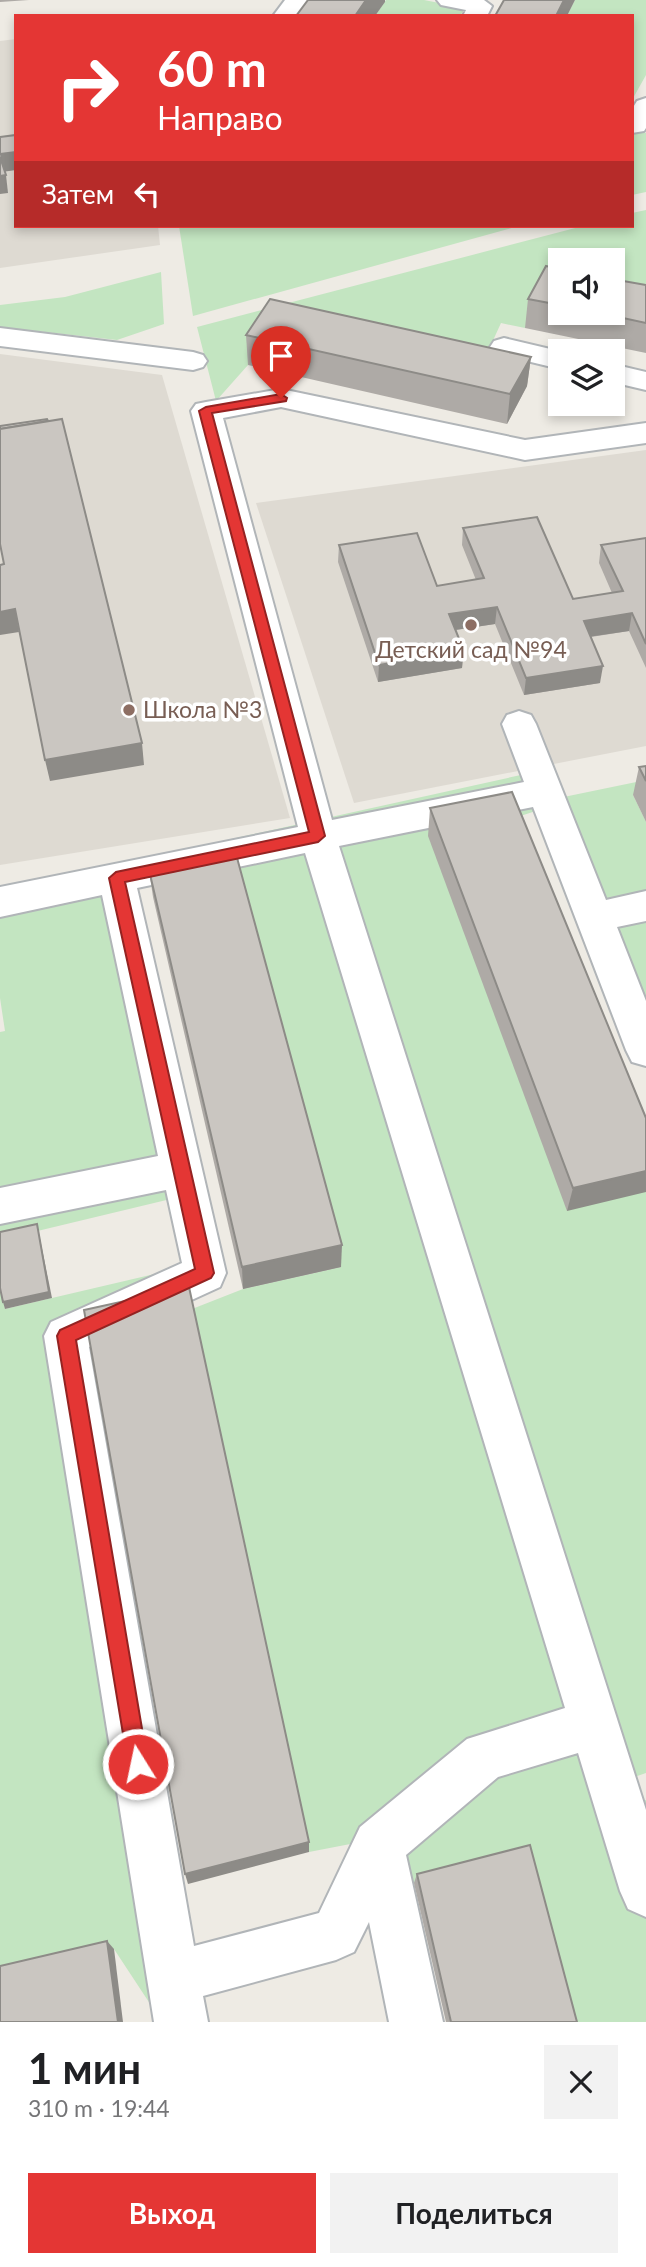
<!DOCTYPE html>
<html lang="ru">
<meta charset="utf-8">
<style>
:root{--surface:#fff;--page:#f2f2f2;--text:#202124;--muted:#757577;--accent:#e43634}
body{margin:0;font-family:Lato,sans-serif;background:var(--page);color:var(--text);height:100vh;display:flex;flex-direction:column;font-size:26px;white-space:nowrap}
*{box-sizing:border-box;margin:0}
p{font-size:23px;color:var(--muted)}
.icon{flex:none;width:38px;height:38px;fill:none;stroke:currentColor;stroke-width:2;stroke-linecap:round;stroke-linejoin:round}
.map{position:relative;height:2022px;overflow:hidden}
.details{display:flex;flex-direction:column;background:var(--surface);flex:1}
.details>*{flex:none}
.banner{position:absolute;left:14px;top:14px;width:620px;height:214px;border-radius:0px;box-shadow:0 4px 10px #0003;background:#e43634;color:#fff;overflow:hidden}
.tools{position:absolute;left:548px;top:248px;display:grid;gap:14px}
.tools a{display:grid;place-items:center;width:77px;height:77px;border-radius:0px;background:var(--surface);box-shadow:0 4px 10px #0003;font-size:35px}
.pin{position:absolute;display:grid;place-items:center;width:60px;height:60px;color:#fff;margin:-72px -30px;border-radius:50% 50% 50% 0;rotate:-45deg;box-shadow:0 0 7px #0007}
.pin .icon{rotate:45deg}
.me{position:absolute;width:77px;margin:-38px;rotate:350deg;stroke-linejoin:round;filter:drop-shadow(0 0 5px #0008)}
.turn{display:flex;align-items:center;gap:24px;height:147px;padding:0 28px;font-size:32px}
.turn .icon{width:91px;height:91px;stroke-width:2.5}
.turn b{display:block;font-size:49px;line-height:60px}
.then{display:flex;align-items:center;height:66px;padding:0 28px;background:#0003;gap:14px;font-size:26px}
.round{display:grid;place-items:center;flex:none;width:74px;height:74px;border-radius:0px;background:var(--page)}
.overview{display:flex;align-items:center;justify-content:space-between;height:119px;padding:0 28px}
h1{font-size:42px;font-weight:700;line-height:52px}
.button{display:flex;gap:14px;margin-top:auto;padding:14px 28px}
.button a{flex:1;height:80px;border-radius:0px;background:var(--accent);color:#fff;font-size:28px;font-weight:700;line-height:80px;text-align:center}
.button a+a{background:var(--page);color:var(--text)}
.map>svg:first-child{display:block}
.education{fill:#dedad2}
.green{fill:#c3e5c1}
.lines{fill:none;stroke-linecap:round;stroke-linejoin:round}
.minor-casing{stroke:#b1b5b8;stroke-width:4}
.minor{fill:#fff;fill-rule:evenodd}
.wall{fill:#aeaaa6}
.shaded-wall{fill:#8d8b87}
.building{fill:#cac6c1;stroke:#8d8b87;stroke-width:2}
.route{fill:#e43634;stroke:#942322;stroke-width:2}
.education-dot{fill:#8d6e63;stroke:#fff;stroke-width:2.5}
.labels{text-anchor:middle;stroke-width:7;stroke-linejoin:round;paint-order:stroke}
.education-label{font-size:23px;fill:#785e54;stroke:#fff}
</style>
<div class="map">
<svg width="646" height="2022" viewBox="0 0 646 2022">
<rect width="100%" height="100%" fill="#eeebe4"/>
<g class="education">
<polygon points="16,39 16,226 158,226 160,245 0,268 0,41"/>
<polygon points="0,354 162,375 290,818 0,865"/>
<polygon points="646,450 646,746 354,803 256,503"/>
</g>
<g class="green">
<polygon points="386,0 424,0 465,8 460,16 375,16"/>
<polygon points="575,0 646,0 646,75 632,100 632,16 567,16"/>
<polygon points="632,131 646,133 646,192 632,195"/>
<polygon points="646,210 646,311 613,306 612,261 560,261 560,298 525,328 501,323 479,371 271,329 248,365 216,401 197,327 583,226 632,226 632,213"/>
<polygon points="179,226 519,226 193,316"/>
<polygon points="161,272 164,324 117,340 0,327 0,305 65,297"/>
<polygon points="530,773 542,809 508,820 646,1192 646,1773 605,1787 610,1811 646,1800 646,2022 568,2022 524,1856 414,1883 371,1840 309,1852 192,1309 243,1289 341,1267 227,840"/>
<polygon points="646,780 633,795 646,822 646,1031 554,799"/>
<polygon points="111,885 179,1197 0,1240 0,1032 5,1031 0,998 0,908"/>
<polygon points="193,1265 57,1332 162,2022 114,1949 0,1975 0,1281 5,1309"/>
</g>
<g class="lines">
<defs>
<g id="minor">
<polygon points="285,0 309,0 297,16 273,16"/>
<polygon points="437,0 484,0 492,6 487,16 463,16 466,10 441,5"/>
<polygon points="646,98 646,128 644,131 632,133 632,109 637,101"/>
<polygon points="0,328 193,352 203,355 207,361 203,367 193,370 0,346"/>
<polygon points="504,338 563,352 560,352 560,369 494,353 490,347 494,341"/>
<polygon points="612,364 646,372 646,390 612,382"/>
<path d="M 281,389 L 525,440 L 646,423 L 646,443 L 525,460 L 281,407 L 223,418 L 332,820 L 524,782 L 502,724 L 507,715 L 519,711 L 531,715 L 536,724 L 606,900 L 646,891 L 646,921 L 617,927 L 646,1001 L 646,1066 L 632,1062 L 626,1050 L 533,807 L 339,846 L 646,1810 L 646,1917 L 628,1909 L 620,1891 L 578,1753 L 498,1777 L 406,1855 L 443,2022 L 389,2022 L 369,1922 L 354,1952 L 336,1960 L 203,1996 L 208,2022 L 154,2022 L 44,1336 L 51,1322 L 182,1263 L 166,1190 L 0,1224 L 0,1188 L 158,1156 L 102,895 L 0,917 L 0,887 L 298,827 L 191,411 L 196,404 L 206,402 ZM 305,853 L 565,1708 L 467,1739 L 360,1827 L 319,1913 L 194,1946 L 89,1347 L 220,1287 L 226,1273 L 137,888 Z"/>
</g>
</defs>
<use href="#minor" class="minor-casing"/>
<use href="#minor" class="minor"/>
</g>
<g class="wall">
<polygon points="0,0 29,0 0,2"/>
<polygon points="560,269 560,313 612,313 646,285 646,353 525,328 528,299"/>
<polygon points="246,335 531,357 527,386 507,424 248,365"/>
<polygon points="463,528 573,599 612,593 599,563 601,545 646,538 646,668 629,631 591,637 600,683 524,695 495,624 456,630 462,668 378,682 338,562 339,545 437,586 476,580 462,545"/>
<polygon points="646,766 646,822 633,795 639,767"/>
<polygon points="430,808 646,1118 567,1211 428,836"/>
<polygon points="149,870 341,1267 243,1289 153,897"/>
<polygon points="417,1874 577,2022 446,2022 414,1883"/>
</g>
<g class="shaded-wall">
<polygon points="366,0 385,0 385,2 375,16 355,16"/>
<polygon points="564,0 575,0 567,16 556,16"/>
<polygon points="16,152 16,170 2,172 0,154"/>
<polygon points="6,175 8,193 0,194 0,176"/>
<polygon points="531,357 527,386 507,424 510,394"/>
<polygon points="497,607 495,624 448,631 449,614"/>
<polygon points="15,609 19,632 0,635 0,612"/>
<polygon points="632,613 629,631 581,638 584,621"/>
<polygon points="464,651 462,668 378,682 379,665"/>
<polygon points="603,666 600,683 524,695 526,678"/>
<polygon points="142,743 144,765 50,781 45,760"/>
<polygon points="646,1171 646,1192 567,1211 573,1188"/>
<polygon points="37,1224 52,1298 5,1309 3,1302"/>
<polygon points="342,1245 341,1267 243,1289 242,1267"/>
<polygon points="309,1842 309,1852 188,1884 185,1874"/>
<polygon points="107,1941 114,1949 123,2022 118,2022"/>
</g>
<g class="building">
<polygon points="308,0 366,0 355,16 296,16"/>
<polygon points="504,0 564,0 556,16 495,16"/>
<polygon points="16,135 16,152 0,154 0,137"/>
<polygon points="0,157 6,175 0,176"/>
<polygon points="546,266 560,269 560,305 528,299"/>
<polygon points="612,279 646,285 646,323 600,313 612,313"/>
<polygon points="270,299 531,357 510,394 246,335"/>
<polygon points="47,419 48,421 0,429 0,426"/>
<polygon points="62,419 142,743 45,760 15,609 0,612 0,565 4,564 0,544 0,429"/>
<polygon points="537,517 573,599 623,591 601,545 646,538 646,644 632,613 584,621 603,666 526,678 497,607 449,614 464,651 379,665 339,545 417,533 437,586 484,578 463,528"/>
<polygon points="646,766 646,781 639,767"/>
<polygon points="512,792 646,1118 646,1171 573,1188 430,808"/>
<polygon points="236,854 342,1245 242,1267 149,870"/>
<polygon points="37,1224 49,1292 3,1302 0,1288 0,1232"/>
<polygon points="189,1287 309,1842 185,1874 84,1310"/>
<polygon points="530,1845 577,2022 451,2022 417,1874"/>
<polygon points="107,1941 118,2022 0,2022 0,1966"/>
</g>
<polygon class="route" points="281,394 287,398 286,401 212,413 325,836 318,842 125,882 214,1273 211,1278 76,1340 148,1764 145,1771 138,1774 131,1771 128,1764 57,1336 60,1330 195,1269 109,878 116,872 309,832 199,411 206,407"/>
<g class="education-dot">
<circle cx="471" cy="625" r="7"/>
<circle cx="129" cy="710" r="7"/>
</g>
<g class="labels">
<g class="education-label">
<text x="471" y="658">Детский сад №94</text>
<text x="143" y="718" text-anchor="start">Школа №3</text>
</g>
</g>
</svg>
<div class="tools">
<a><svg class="icon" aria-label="sound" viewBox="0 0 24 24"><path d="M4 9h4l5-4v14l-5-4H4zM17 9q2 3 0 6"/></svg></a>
<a><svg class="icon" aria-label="layers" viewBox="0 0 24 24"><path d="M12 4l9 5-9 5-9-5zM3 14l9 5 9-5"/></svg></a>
</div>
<div class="pin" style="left:281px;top:398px;background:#d93025"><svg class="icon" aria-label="arrive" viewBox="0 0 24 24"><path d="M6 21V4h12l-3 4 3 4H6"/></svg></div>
<svg class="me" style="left:138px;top:1764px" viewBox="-20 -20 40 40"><circle r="17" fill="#e43634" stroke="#fff" stroke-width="3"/><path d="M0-11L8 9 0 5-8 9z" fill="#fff"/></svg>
<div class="banner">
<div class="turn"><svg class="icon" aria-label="right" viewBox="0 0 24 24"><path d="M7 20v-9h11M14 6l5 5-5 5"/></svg><div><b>60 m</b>Направо</div></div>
<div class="then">Затем<svg class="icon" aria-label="left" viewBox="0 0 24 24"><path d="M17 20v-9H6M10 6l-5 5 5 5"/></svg></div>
</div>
</div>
<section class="details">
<div class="overview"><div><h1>1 мин</h1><p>310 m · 19:44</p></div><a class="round"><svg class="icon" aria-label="close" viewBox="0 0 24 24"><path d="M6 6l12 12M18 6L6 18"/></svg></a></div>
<div class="button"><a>Выход</a><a>Поделиться</a></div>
</section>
